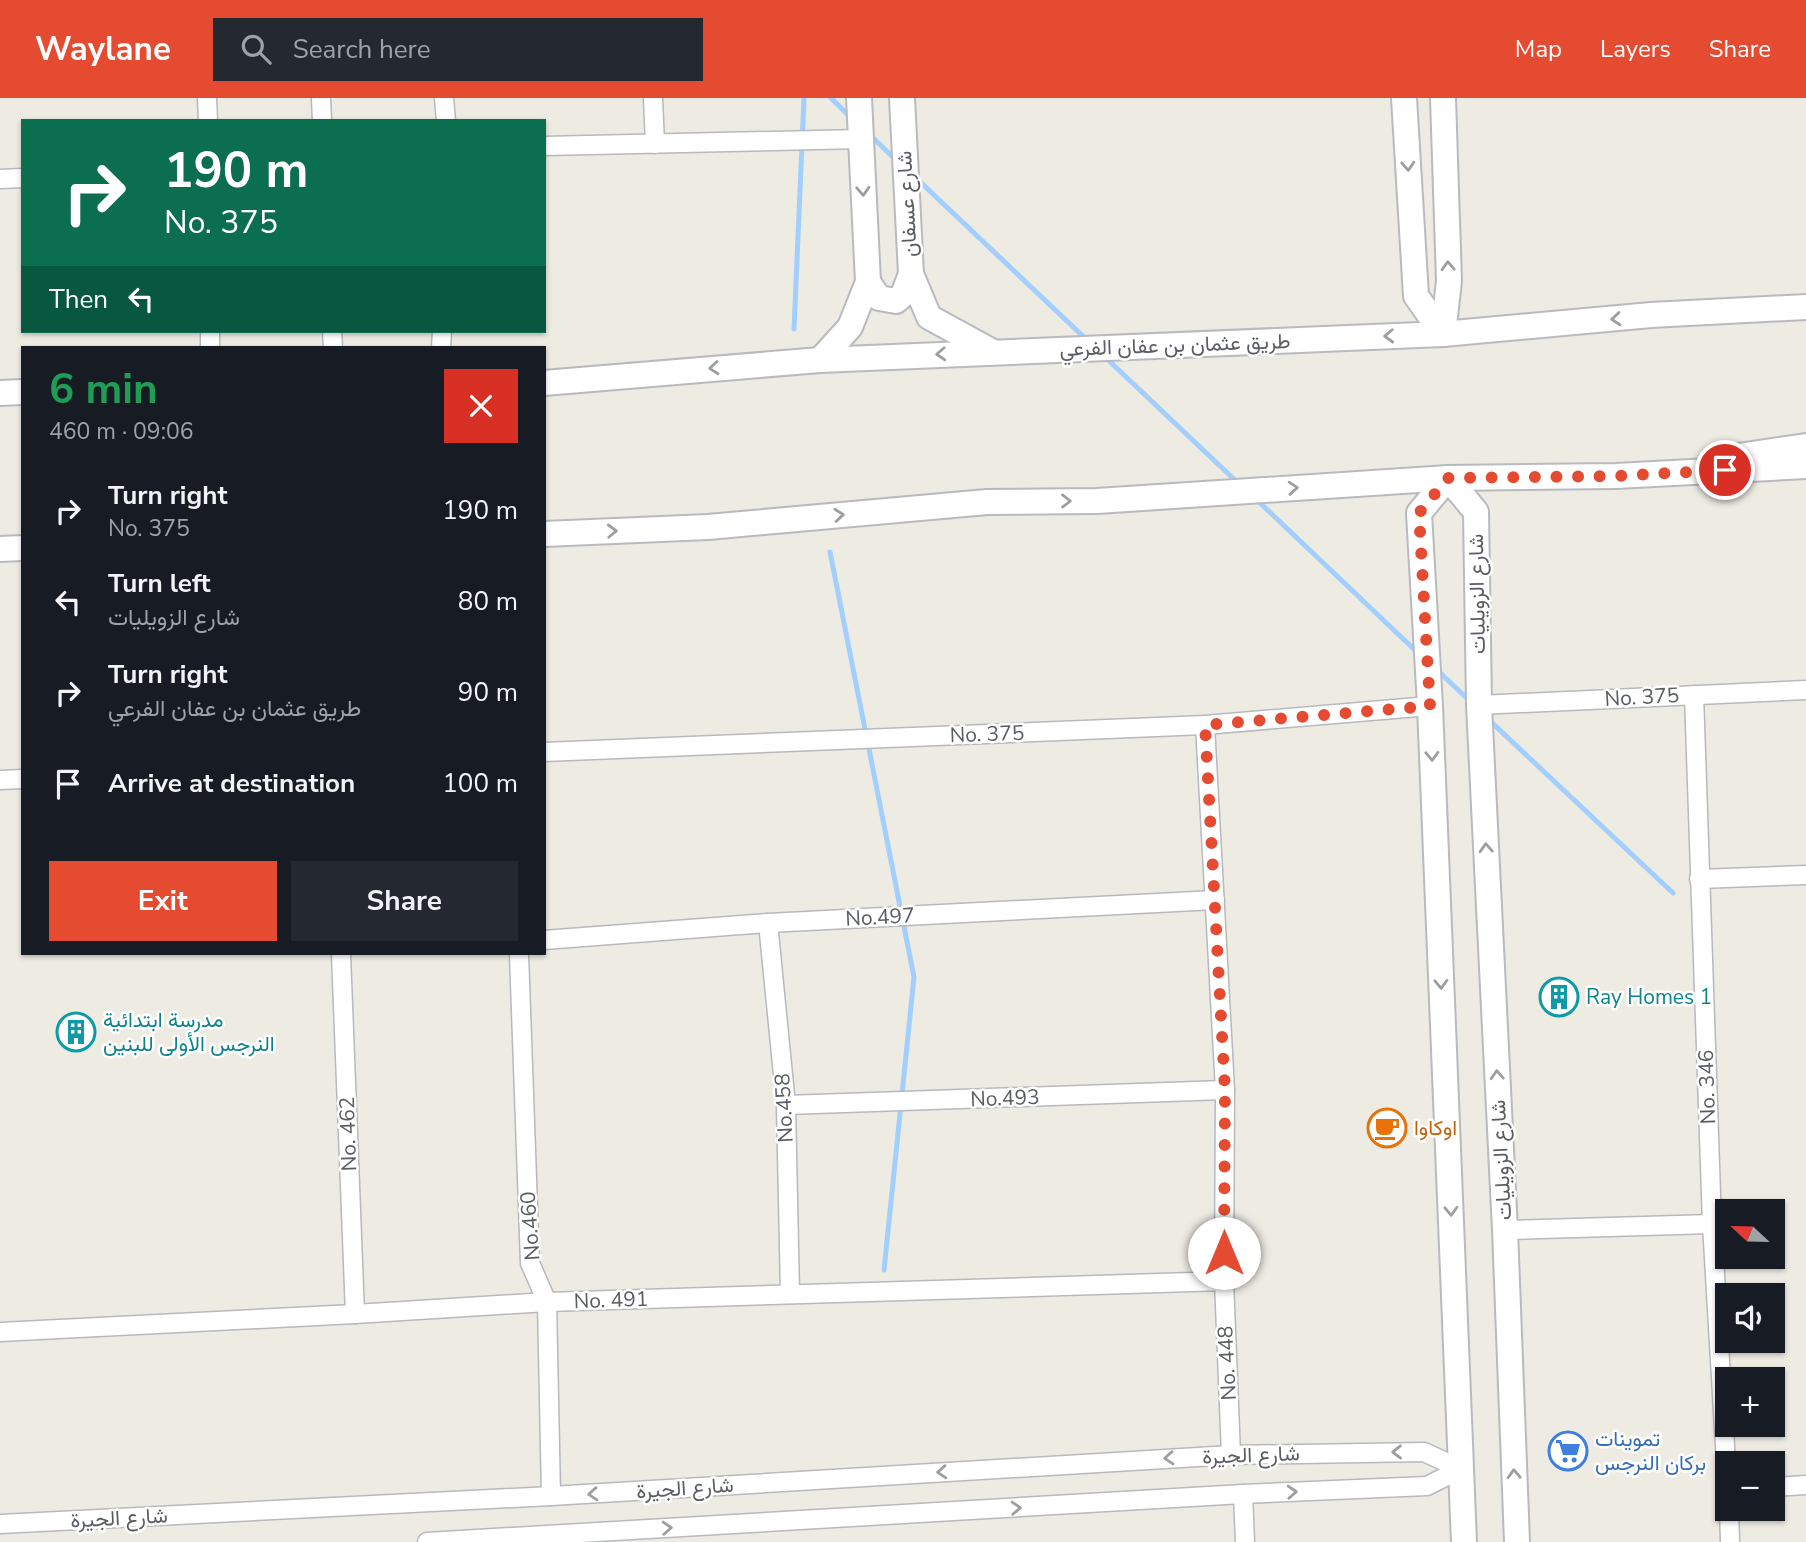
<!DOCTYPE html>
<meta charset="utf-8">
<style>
:root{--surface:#171b24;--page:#242831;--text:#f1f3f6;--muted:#9ea1a6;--accent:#e54b30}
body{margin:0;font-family:"Nunito Sans",Vazirmatn,sans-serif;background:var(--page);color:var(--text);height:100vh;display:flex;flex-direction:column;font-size:26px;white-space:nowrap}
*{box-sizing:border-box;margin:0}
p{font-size:23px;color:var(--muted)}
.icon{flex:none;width:38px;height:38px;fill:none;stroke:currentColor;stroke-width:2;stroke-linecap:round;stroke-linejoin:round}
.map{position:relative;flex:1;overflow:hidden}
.sheet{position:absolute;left:21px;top:248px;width:525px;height:609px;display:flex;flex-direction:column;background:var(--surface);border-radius:0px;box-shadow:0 2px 5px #0004}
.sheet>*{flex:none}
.guide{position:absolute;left:21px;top:21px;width:525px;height:214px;border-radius:0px;box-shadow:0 2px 5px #0004;background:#0b6e4f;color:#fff;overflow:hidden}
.needle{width:46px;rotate:292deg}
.fabs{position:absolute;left:1715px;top:1101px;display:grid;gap:14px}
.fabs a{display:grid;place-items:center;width:70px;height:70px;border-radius:0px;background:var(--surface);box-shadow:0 2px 5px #0004;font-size:35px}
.pin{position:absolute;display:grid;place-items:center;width:60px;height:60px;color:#fff;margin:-30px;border:4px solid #fff;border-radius:50%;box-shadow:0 2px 7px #0007}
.me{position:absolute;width:77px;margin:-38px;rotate:0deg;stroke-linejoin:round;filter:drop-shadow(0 0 5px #0008)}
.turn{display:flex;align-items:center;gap:24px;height:147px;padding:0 28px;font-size:32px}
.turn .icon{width:91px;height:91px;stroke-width:2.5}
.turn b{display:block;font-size:49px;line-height:60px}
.then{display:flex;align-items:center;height:66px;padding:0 28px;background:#0003;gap:14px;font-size:26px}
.round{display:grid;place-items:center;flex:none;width:74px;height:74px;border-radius:0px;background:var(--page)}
.headline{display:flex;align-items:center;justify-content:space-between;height:119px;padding:0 28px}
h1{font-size:42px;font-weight:700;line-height:52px;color:#1e9e55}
.button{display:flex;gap:14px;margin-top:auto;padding:14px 28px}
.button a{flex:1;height:80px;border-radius:0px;background:var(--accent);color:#fff;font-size:28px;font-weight:700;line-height:80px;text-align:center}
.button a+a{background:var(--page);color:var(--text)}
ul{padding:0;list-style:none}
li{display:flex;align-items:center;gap:21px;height:91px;padding:0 28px}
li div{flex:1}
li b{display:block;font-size:26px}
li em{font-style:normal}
header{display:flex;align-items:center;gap:42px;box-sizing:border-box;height:98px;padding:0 35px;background:var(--accent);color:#fff}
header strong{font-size:33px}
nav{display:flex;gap:38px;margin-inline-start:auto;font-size:24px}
.search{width:490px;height:63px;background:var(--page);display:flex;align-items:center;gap:18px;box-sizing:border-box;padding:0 24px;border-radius:0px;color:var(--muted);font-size:26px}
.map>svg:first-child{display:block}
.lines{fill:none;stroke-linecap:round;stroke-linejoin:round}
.stream{stroke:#a2cffd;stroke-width:5}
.street-casing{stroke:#b7b9be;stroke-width:21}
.secondary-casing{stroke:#b8bac0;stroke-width:28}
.street{stroke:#fff;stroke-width:18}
.secondary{stroke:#fff;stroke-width:24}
.oneway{stroke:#9c9ea1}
.route{stroke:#e54b30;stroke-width:12;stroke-dasharray:0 21.6}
.labels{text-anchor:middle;stroke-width:5;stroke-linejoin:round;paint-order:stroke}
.street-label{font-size:21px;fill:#5a5d63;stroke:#fff}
.culture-label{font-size:21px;fill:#0d838f;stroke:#fff;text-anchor:start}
.food-label{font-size:21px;fill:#c56008;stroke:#fff;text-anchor:start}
.shop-label{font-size:21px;fill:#366cbe;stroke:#fff;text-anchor:start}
</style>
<header>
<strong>Waylane</strong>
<div class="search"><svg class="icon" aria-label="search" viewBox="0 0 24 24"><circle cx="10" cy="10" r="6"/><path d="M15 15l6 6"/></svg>Search here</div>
<nav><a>Map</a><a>Layers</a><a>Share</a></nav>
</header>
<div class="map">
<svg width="1806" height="1444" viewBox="0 0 1806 1444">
<rect width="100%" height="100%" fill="#edebe2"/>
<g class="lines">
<g class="stream">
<polyline points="831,0 851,20"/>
<polyline points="869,36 897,63"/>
<polyline points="915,79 1088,243"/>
<polyline points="794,231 804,0"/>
<polyline points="1105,259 1238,385"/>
<polyline points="1257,402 1418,555"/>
<polyline points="830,454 914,879 884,1172"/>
<polyline points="1436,571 1472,605"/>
<polyline points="1489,622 1673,795"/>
</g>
<defs>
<g id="street">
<polyline points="207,0 208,23"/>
<polyline points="321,0 322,23"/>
<polyline points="444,0 446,23"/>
<polyline points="653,0 655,46"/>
<polyline points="544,48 860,41"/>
<polyline points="0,81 23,80"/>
<polyline points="332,233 333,250"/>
<polyline points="210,250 210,233"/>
<polyline points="441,250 442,233"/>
<polyline points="1694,597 1712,1126 1727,1382"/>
<polyline points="1479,607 1806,592"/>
<polyline points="1205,627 1225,992 1224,1183 1231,1357"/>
<polyline points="544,654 1205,627 1430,608"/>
<polyline points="0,682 23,681"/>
<polyline points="1699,781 1806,777"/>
<polyline points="768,825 786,1007 790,1196"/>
<polyline points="544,842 768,825 1215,802"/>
<polyline points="341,856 355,1216"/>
<polyline points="519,856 530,1165 547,1204 551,1398"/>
<polyline points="786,1007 1225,992"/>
<polyline points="1505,1132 1712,1126"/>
<polyline points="0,1234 355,1216 547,1204 1224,1183"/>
<polyline points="1773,1389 1806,1387"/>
<polyline points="1243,1396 1245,1444"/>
<polyline points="1729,1410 1730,1444"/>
<polyline points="0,1426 551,1398 1231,1357 1424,1354 1461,1371"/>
<polyline points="427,1444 1243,1396 1427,1388 1461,1371"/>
</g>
<g id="secondary">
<polyline points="902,0 911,176 929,219 993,254"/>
<polyline points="1404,0 1416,198 1443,236"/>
<polyline points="1443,0 1449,183 1443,236"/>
<polyline points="868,184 879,200 896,203 903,197 911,176"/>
<polyline points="820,262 850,229 868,184 859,0"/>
<polyline points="544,285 820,262 1443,236 1651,217 1806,209"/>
<polyline points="0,295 23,294"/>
<polyline points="1738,358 1806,348"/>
<polyline points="544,436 708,429 987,404 1097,403 1448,380 1616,378 1806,368"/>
<polyline points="0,451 23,450"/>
<polyline points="1464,1444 1430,608 1419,415 1448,380 1476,414 1479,607 1505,1132 1517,1444"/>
</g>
</defs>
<use href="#street" class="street-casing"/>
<use href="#secondary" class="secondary-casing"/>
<use href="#street" class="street"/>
<use href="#secondary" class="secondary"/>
</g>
<defs><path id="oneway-chevron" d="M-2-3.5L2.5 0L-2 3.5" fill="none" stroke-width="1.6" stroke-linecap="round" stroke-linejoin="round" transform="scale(1.75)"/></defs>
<g class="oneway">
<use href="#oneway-chevron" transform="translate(1408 68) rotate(87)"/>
<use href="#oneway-chevron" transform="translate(863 93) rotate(87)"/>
<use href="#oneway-chevron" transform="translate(1448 168) rotate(-92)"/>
<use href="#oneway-chevron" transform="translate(1616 221) rotate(175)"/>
<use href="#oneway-chevron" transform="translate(1389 238) rotate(178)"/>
<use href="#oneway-chevron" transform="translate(941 256) rotate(177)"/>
<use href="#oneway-chevron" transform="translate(714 270) rotate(175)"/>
<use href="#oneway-chevron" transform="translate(1293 390) rotate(-4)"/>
<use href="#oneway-chevron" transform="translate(1066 403)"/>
<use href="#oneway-chevron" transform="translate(839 417) rotate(-5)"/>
<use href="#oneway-chevron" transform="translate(612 433) rotate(-2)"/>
<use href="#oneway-chevron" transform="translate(1432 658) rotate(88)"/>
<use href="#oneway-chevron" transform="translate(1486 750) rotate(-93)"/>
<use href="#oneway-chevron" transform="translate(1441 886) rotate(88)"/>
<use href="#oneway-chevron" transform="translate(1497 977) rotate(-93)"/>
<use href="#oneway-chevron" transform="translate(1451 1113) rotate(88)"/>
<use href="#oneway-chevron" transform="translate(1397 1354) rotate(179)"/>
<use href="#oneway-chevron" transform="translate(1169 1360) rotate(176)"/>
<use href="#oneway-chevron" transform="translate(942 1374) rotate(176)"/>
<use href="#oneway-chevron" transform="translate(1514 1376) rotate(-92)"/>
<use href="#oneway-chevron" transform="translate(1292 1394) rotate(-3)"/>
<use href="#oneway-chevron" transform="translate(593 1396) rotate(176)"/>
<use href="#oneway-chevron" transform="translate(1016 1410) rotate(-3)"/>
<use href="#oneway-chevron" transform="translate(667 1430) rotate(-3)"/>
</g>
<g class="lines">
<polyline class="route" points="1224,1155 1225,992 1205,627 1430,608 1419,415 1448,380 1616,378 1725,372"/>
</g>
<defs>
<symbol id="building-ring" viewBox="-11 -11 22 22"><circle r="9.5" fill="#fff" stroke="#0f9aa8" stroke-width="1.5"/><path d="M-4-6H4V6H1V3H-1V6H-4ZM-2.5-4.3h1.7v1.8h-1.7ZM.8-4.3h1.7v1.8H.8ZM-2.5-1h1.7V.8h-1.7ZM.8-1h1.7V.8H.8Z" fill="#0f9aa8"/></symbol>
<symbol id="cafe-ring" viewBox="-11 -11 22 22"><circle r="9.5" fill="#fff" stroke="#e8710a" stroke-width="1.5"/><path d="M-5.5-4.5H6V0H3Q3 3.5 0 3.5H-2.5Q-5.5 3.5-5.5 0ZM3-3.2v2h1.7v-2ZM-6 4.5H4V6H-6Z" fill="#e8710a"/></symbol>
<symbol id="supermarket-ring" viewBox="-11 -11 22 22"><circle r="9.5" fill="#fff" stroke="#3f7fe0" stroke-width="1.5"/><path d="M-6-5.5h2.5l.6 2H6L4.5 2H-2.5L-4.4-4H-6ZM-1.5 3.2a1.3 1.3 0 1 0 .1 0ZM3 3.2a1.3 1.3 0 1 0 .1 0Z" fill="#3f7fe0"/></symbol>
</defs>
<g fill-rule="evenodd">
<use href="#building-ring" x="1537" y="877" width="44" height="44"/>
<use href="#building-ring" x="54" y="912" width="44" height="44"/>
<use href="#cafe-ring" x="1365" y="1008" width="44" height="44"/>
<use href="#supermarket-ring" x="1546" y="1331" width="44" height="44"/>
</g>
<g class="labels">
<g class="street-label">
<text transform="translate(907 106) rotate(-93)" y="7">شارع عسفان</text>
<text transform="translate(1175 247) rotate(-2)" y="7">طريق عثمان بن عفان الفرعي</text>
<text transform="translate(1477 496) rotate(-91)" y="7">شارع الزويليات</text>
<text transform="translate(1642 599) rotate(-3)" y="7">No. 375</text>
<text transform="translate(987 636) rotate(-2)" y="7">No. 375</text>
<text transform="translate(880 819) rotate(-3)" y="7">No.497</text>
<text transform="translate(1707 989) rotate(-92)" y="7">No. 346</text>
<text transform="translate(1005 1000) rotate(-2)" y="7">No.493</text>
<text transform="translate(784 1010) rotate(-93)" y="7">No.458</text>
<text transform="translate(348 1036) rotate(-92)" y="7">No. 462</text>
<text transform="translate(1501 1062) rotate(-93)" y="7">شارع الزويليات</text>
<text transform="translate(530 1128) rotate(-94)" y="7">No.460</text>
<text transform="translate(611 1202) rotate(-2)" y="7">No. 491</text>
<text transform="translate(1227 1265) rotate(-93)" y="7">No. 448</text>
<text transform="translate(1251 1357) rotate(-2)" y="7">شارع الجيرة</text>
<text transform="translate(685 1390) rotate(-4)" y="7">شارع الجيرة</text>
<text transform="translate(119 1420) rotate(-3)" y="7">شارع الجيرة</text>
</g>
<g class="culture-label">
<text x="1586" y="906">Ray Homes 1</text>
<text x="103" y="929">مدرسة ابتدائية<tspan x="103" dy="24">النرجس الأولى للبنين</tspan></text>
</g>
<g class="food-label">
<text x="1414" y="1037">اوكاوا</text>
</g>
<g class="shop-label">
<text x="1595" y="1348">تموينات<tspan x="1595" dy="24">بركان النرجس</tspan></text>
</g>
</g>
</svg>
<div class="fabs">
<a><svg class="needle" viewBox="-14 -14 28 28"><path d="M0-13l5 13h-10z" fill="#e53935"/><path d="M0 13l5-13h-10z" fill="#9ea1a6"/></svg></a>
<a><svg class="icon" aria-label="sound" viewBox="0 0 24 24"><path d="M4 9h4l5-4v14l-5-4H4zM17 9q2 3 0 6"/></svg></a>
<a>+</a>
<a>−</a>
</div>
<div class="pin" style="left:1725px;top:372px;background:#d93025"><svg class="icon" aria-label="arrive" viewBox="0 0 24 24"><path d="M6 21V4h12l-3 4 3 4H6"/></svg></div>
<svg class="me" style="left:1224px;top:1155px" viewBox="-20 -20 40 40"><circle r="19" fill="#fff"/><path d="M0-13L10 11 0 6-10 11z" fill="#e54b30"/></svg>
<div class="guide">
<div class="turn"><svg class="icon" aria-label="right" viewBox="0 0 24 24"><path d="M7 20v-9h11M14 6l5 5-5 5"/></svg><div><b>190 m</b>No. 375</div></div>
<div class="then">Then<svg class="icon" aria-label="left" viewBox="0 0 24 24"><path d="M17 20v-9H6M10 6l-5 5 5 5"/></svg></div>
</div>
<section class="sheet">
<div class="headline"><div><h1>6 min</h1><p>460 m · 09:06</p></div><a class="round" style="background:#d93025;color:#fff"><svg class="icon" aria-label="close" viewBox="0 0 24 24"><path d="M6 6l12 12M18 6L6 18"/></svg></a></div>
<ul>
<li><svg class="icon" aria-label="right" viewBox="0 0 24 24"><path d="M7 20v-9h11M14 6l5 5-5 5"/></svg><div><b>Turn right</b><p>No. 375</p></div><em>190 m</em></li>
<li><svg class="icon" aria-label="left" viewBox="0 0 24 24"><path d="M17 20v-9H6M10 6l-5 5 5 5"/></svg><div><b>Turn left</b><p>شارع الزويليات</p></div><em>80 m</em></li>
<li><svg class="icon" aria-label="right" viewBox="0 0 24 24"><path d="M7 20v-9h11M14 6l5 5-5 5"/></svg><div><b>Turn right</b><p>طريق عثمان بن عفان الفرعي</p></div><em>90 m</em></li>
<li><svg class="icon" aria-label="arrive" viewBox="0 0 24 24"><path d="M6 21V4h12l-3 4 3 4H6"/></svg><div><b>Arrive at destination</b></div><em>100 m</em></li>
</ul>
<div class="button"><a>Exit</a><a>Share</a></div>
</section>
</div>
